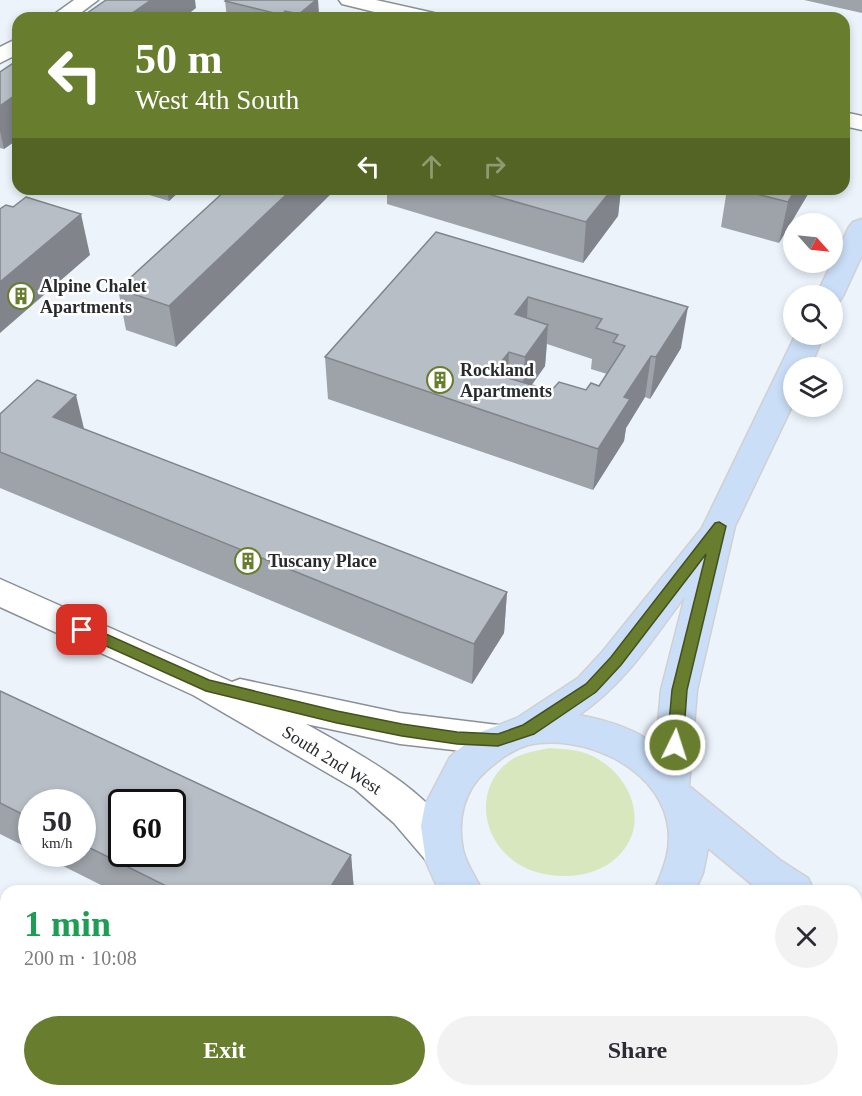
<!DOCTYPE html>
<meta charset="utf-8">
<style>
:root{--surface:#fff;--page:#f2f2f3;--text:#2b2b33;--muted:#7c7c81;--accent:#687d2e}
body{margin:0;font-family:"Times New Roman",serif;background:var(--page);color:var(--text);height:100vh;display:flex;flex-direction:column;font-size:22px;white-space:nowrap}
*{box-sizing:border-box;margin:0}
p{font-size:20px;color:var(--muted)}
.icon{flex:none;width:33px;height:33px;fill:none;stroke:currentColor;stroke-width:2;stroke-linecap:round;stroke-linejoin:round}
.map{position:relative;flex:1;overflow:hidden}
.sheet{position:absolute;left:0px;top:885px;width:862px;height:212px;display:flex;flex-direction:column;background:var(--surface);border-radius:18px 18px 0 0;box-shadow:0 3px 9px #0003}
.sheet>*{flex:none}
.hud{position:absolute;left:12px;top:12px;width:838px;height:183px;border-radius:18px;box-shadow:0 3px 9px #0003;background:#687d2e;color:#fff;overflow:hidden}
.needle{width:39px;rotate:117deg}
.tools{position:absolute;left:783px;top:213px;display:grid;gap:12px}
.tools a{display:grid;place-items:center;width:60px;height:60px;border-radius:50%;background:var(--surface);box-shadow:0 3px 9px #0003;font-size:30px}
.speed{position:absolute;left:18px;top:789px;display:flex;gap:12px;font-size:30px;font-weight:700;text-align:center}
.speed>*{display:grid;place-content:center;width:78px;height:78px;border-radius:50%;background:var(--surface);box-shadow:0 3px 9px #0003;line-height:1}
.speed small{font-size:15px;font-weight:400}
.speed .limit{border:3px solid #111;border-radius:9px;background:#fff;color:#111}
.pin{position:absolute;display:grid;place-items:center;width:51px;height:51px;color:#fff;margin:-26px;border-radius:12px;box-shadow:0 3px 9px #0006}
.me{position:absolute;width:66px;margin:-33px;rotate:4deg;stroke-linejoin:round;filter:drop-shadow(0 0 4px #0008)}
.turn{display:flex;align-items:center;gap:21px;height:126px;padding:0 24px;font-size:27px}
.turn .icon{width:78px;height:78px;stroke-width:2.5}
.turn b{display:block;font-size:42px;line-height:51px}
.lanes{display:flex;align-items:center;height:57px;padding:0 24px;background:#0003;justify-content:center;gap:30px;direction:ltr}
.lanes .off{opacity:.35}
.round{display:grid;place-items:center;flex:none;width:63px;height:63px;border-radius:32px;background:var(--page)}
.overview{display:flex;align-items:center;justify-content:space-between;height:102px;padding:0 24px}
h1{font-size:36px;font-weight:800;line-height:45px;color:#1e9e55}
.cta{display:flex;gap:12px;margin-top:auto;padding:12px 24px}
.cta a{flex:1;height:69px;border-radius:36px;background:var(--accent);color:#fff;font-size:24px;font-weight:800;line-height:69px;text-align:center}
.cta a+a{background:var(--page);color:var(--text)}
.map>svg:first-child{display:block}
.built{fill:#dde8f7}
.green{fill:#d9e7bf}
.lines{fill:none;stroke-linecap:round;stroke-linejoin:round}
.street-casing{stroke:#8a9097;stroke-width:3}
.secondary-casing{stroke:#8a9097;stroke-width:3}
.primary-casing{stroke:#d0d0d1;stroke-width:3}
.street{fill:#fff;fill-rule:evenodd}
.secondary{fill:#fff;fill-rule:evenodd}
.primary{fill:#cadef7;fill-rule:evenodd}
.wall{fill:#9ea3aa;fill-rule:evenodd}
.shaded-wall{fill:#81858b}
.building{fill:#b8bec6;stroke:#81858b;stroke-width:1.5;fill-rule:evenodd}
.route{fill:#687d2e;stroke:#44511e;stroke-width:1.5}
.labels{text-anchor:middle;stroke-width:5;stroke-linejoin:round;paint-order:stroke}
.poi-label{font-size:18px;font-weight:bold;fill:#282b2e;stroke:#fff;text-anchor:start}
.street-label{font-size:18px;fill:#282b2e;stroke:#fff}
</style>
<div class="map">
<svg width="862" height="1096" viewBox="0 0 862 1096">
<rect width="100%" height="100%" fill="#ecf3fb"/>
<polygon class="built" points="857,1070 862,1072 862,1096 521,1096 524,1090 856,1090"/>
<path class="green" d="M 550,748 C 566,749 584,750 598,759 C 629,777 649,820 622,852 C 610,867 589,875 570,876 C 550,877 526,872 510,858 C 481,834 476,788 507,763 C 519,753 535,751 550,748 Z"/>
<g class="lines">
<defs>
<g id="street">
<polygon points="74,0 98,0 74,18 49,18"/>
<polygon points="339,0 376,0 434,13 437,18 399,18 342,4"/>
<polygon points="18,38 18,54 0,63 0,47"/>
<polygon points="844,112 862,116 862,130 844,126"/>
</g>
<g id="secondary">
<path d="M 0,579 L 232,682 L 240,679 L 400,713 L 498,725 L 511,729 L 517,740 L 511,751 L 498,755 L 400,744 L 306,724 C 361,755 435,792 463,852 L 457,864 L 443,869 L 429,864 L 394,823 L 355,789 L 193,695 L 0,607 Z"/>
<polygon points="362,1090 407,1090 406,1096 360,1096"/>
<polygon points="448,1090 493,1090 491,1096 445,1096"/>
</g>
<g id="primary">
<polygon points="862,219 862,255 843,296 839,302 832,303 832,296 816,296 849,227 853,222"/>
<path d="M 796,334 L 824,334 L 810,368 L 794,368 L 794,402 L 735,526 L 697,690 L 689,786 L 780,860 L 808,878 L 814,891 L 760,891 L 708,848 L 703,873 L 695,891 L 654,891 C 664,868 673,847 667,821 C 655,765 580,733 528,745 C 511,750 499,760 486,771 C 463,791 457,821 463,850 C 467,866 476,877 482,891 L 439,891 L 426,862 L 421,826 L 425,805 L 450,757 L 478,733 L 517,718 L 578,678 L 603,651 L 702,528 ZM 685,596 L 661,690 L 656,746 C 635,728 605,720 579,715 C 625,684 652,640 685,596 Z"/>
<polygon points="856,910 862,912 862,952 856,950"/>
<polygon points="856,975 862,976 862,1016 856,1015"/>
</g>
</defs>
<use href="#street" class="street-casing"/>
<use href="#secondary" class="secondary-casing"/>
<use href="#primary" class="primary-casing"/>
<use href="#street" class="street"/>
<use href="#secondary" class="secondary"/>
<use href="#primary" class="primary"/>
</g>
<g class="wall">
<polygon points="318,0 319,18 227,18 225,1"/>
<polygon points="804,0 862,0 862,13"/>
<polygon points="18,60 18,139 4,149 0,148 0,72"/>
<polygon points="136,189 182,189 169,201 136,191"/>
<polygon points="227,189 176,347 126,330 118,289"/>
<polygon points="387,189 621,189 618,216 583,263 387,204"/>
<polygon points="727,189 811,189 779,243 721,227"/>
<path d="M 436,232 L 681,348 L 650,399 L 645,397 L 626,428 L 624,441 L 593,490 L 328,399 L 325,357 ZM 547,344 L 592,359 L 591,369 L 607,374 L 599,386 L 586,390 L 551,391 L 532,385 L 545,366 Z"/>
<polygon points="0,414 84,429 507,592 504,633 472,684 0,488"/>
<polygon points="0,691 351,855 354,891 113,891 39,854 82,854 82,802 32,802 32,850 0,834"/>
</g>
<g class="shaded-wall">
<polygon points="151,0 195,0 196,8 183,18 125,18"/>
<polygon points="316,0 318,0 319,18 299,18 299,14"/>
<polygon points="285,11 286,18 282,18 282,15"/>
<polygon points="18,93 18,139 4,149 0,131 0,106"/>
<polygon points="167,189 182,189 169,201"/>
<polygon points="292,189 336,189 176,347 169,306"/>
<polygon points="612,189 621,189 618,216 583,263 586,222"/>
<polygon points="796,189 811,189 779,243 788,202"/>
<polygon points="81,214 90,255 0,333 0,282"/>
<polygon points="528,297 526,338 515,314"/>
<polygon points="688,307 681,348 650,399 656,357"/>
<polygon points="548,325 545,366 522,398 525,357"/>
<polygon points="509,352 507,393 492,373"/>
<polygon points="651,356 645,397 626,428 624,441 593,490 598,449 624,397"/>
<polygon points="76,395 86,437 53,417"/>
<polygon points="507,592 504,633 472,684 474,644"/>
<polygon points="351,855 354,891 328,891"/>
</g>
<g class="building">
<polygon points="106,0 151,0 125,18 80,18"/>
<polygon points="226,0 316,0 299,14 285,11 282,15 225,1"/>
<polygon points="18,60 18,93 0,106 0,72"/>
<polygon points="227,189 292,189 169,306 118,289"/>
<polygon points="471,189 612,189 586,222"/>
<polygon points="737,189 796,189 788,202"/>
<polygon points="26,197 81,214 0,282 0,209 6,205 13,207"/>
<path d="M 436,232 L 688,307 L 656,357 L 651,356 L 624,397 L 630,399 L 598,449 L 325,357 ZM 528,297 L 602,319 L 596,328 L 618,335 L 613,342 L 625,346 L 599,386 L 591,383 L 586,390 L 559,382 L 551,391 L 492,373 L 509,352 L 525,357 L 548,325 L 515,314 Z"/>
<polygon points="37,380 76,395 53,417 507,592 474,644 0,452 0,414"/>
<path d="M 0,691 L 351,855 L 328,891 L 176,891 L 82,844 L 82,802 L 32,802 L 32,819 L 0,803 ZM 122,802 L 172,802 L 172,854 L 122,854 Z"/>
<polygon points="52,1090 68,1090 78,1096 49,1096"/>
</g>
<polygon class="route" points="719,522 726,526 687,690 683,745 680,749 675,751 669,749 667,745 672,690 706,554 621,665 596,692 534,734 498,746 457,744 402,736 337,723 206,691 77,633 75,630 77,626 88,626 209,680 337,711 402,724 457,732 498,734 523,725 586,684 611,657 715,523"/>
<defs>
<symbol id="building-ring" viewBox="-11 -11 22 22"><circle r="9.5" fill="#fff" stroke="#687d2e" stroke-width="1.5"/><path d="M-4-6H4V6H1V3H-1V6H-4ZM-2.5-4.3h1.7v1.8h-1.7ZM.8-4.3h1.7v1.8H.8ZM-2.5-1h1.7V.8h-1.7ZM.8-1h1.7V.8H.8Z" fill="#687d2e"/></symbol>
</defs>
<g fill-rule="evenodd">
<use href="#building-ring" x="6" y="281" width="30" height="30"/>
<use href="#building-ring" x="425" y="365" width="30" height="30"/>
<use href="#building-ring" x="233" y="546" width="30" height="30"/>
</g>
<g class="labels">
<g class="poi-label">
<text x="40" y="292">Alpine Chalet<tspan x="40" dy="21">Apartments</tspan></text>
<text x="460" y="376">Rockland<tspan x="460" dy="21">Apartments</tspan></text>
<text x="268" y="567">Tuscany Place</text>
</g>
<g class="street-label">
<text transform="translate(332 760) rotate(32)" y="6">South 2nd West</text>
</g>
</g>
</svg>
<div class="tools">
<a><svg class="needle" viewBox="-14 -14 28 28"><path d="M0-13l5 13h-10z" fill="#e53935"/><path d="M0 13l5-13h-10z" fill="#7c7c81"/></svg></a>
<a><svg class="icon" aria-label="search" viewBox="0 0 24 24"><circle cx="10" cy="10" r="6"/><path d="M15 15l6 6"/></svg></a>
<a><svg class="icon" aria-label="layers" viewBox="0 0 24 24"><path d="M12 4l9 5-9 5-9-5zM3 14l9 5 9-5"/></svg></a>
</div>
<div class="speed"><div>50<small>km/h</small></div><div class="limit">60</div></div>
<div class="pin" style="left:82px;top:630px;background:#d93025"><svg class="icon" aria-label="arrive" viewBox="0 0 24 24"><path d="M6 21V4h12l-3 4 3 4H6"/></svg></div>
<svg class="me" style="left:675px;top:745px" viewBox="-20 -20 40 40"><circle r="17" fill="#687d2e" stroke="#fff" stroke-width="3"/><path d="M0-11L8 9 0 5-8 9z" fill="#fff"/></svg>
<div class="hud">
<div class="turn"><svg class="icon" aria-label="left" viewBox="0 0 24 24"><path d="M17 20v-9H6M10 6l-5 5 5 5"/></svg><div><b>50 m</b>West 4th South</div></div>
<div class="lanes"><svg class="icon" aria-label="left" viewBox="0 0 24 24"><path d="M17 20v-9H6M10 6l-5 5 5 5"/></svg><svg class="icon off" aria-label="ahead" viewBox="0 0 24 24"><path d="M12 20V5M6 11l6-6 6 6"/></svg><svg class="icon off" aria-label="right" viewBox="0 0 24 24"><path d="M7 20v-9h11M14 6l5 5-5 5"/></svg></div>
</div>
<section class="sheet">
<div class="overview"><div><h1>1 min</h1><p>200 m · 10:08</p></div><a class="round"><svg class="icon" aria-label="close" viewBox="0 0 24 24"><path d="M6 6l12 12M18 6L6 18"/></svg></a></div>
<div class="cta"><a>Exit</a><a>Share</a></div>
</section>
</div>
